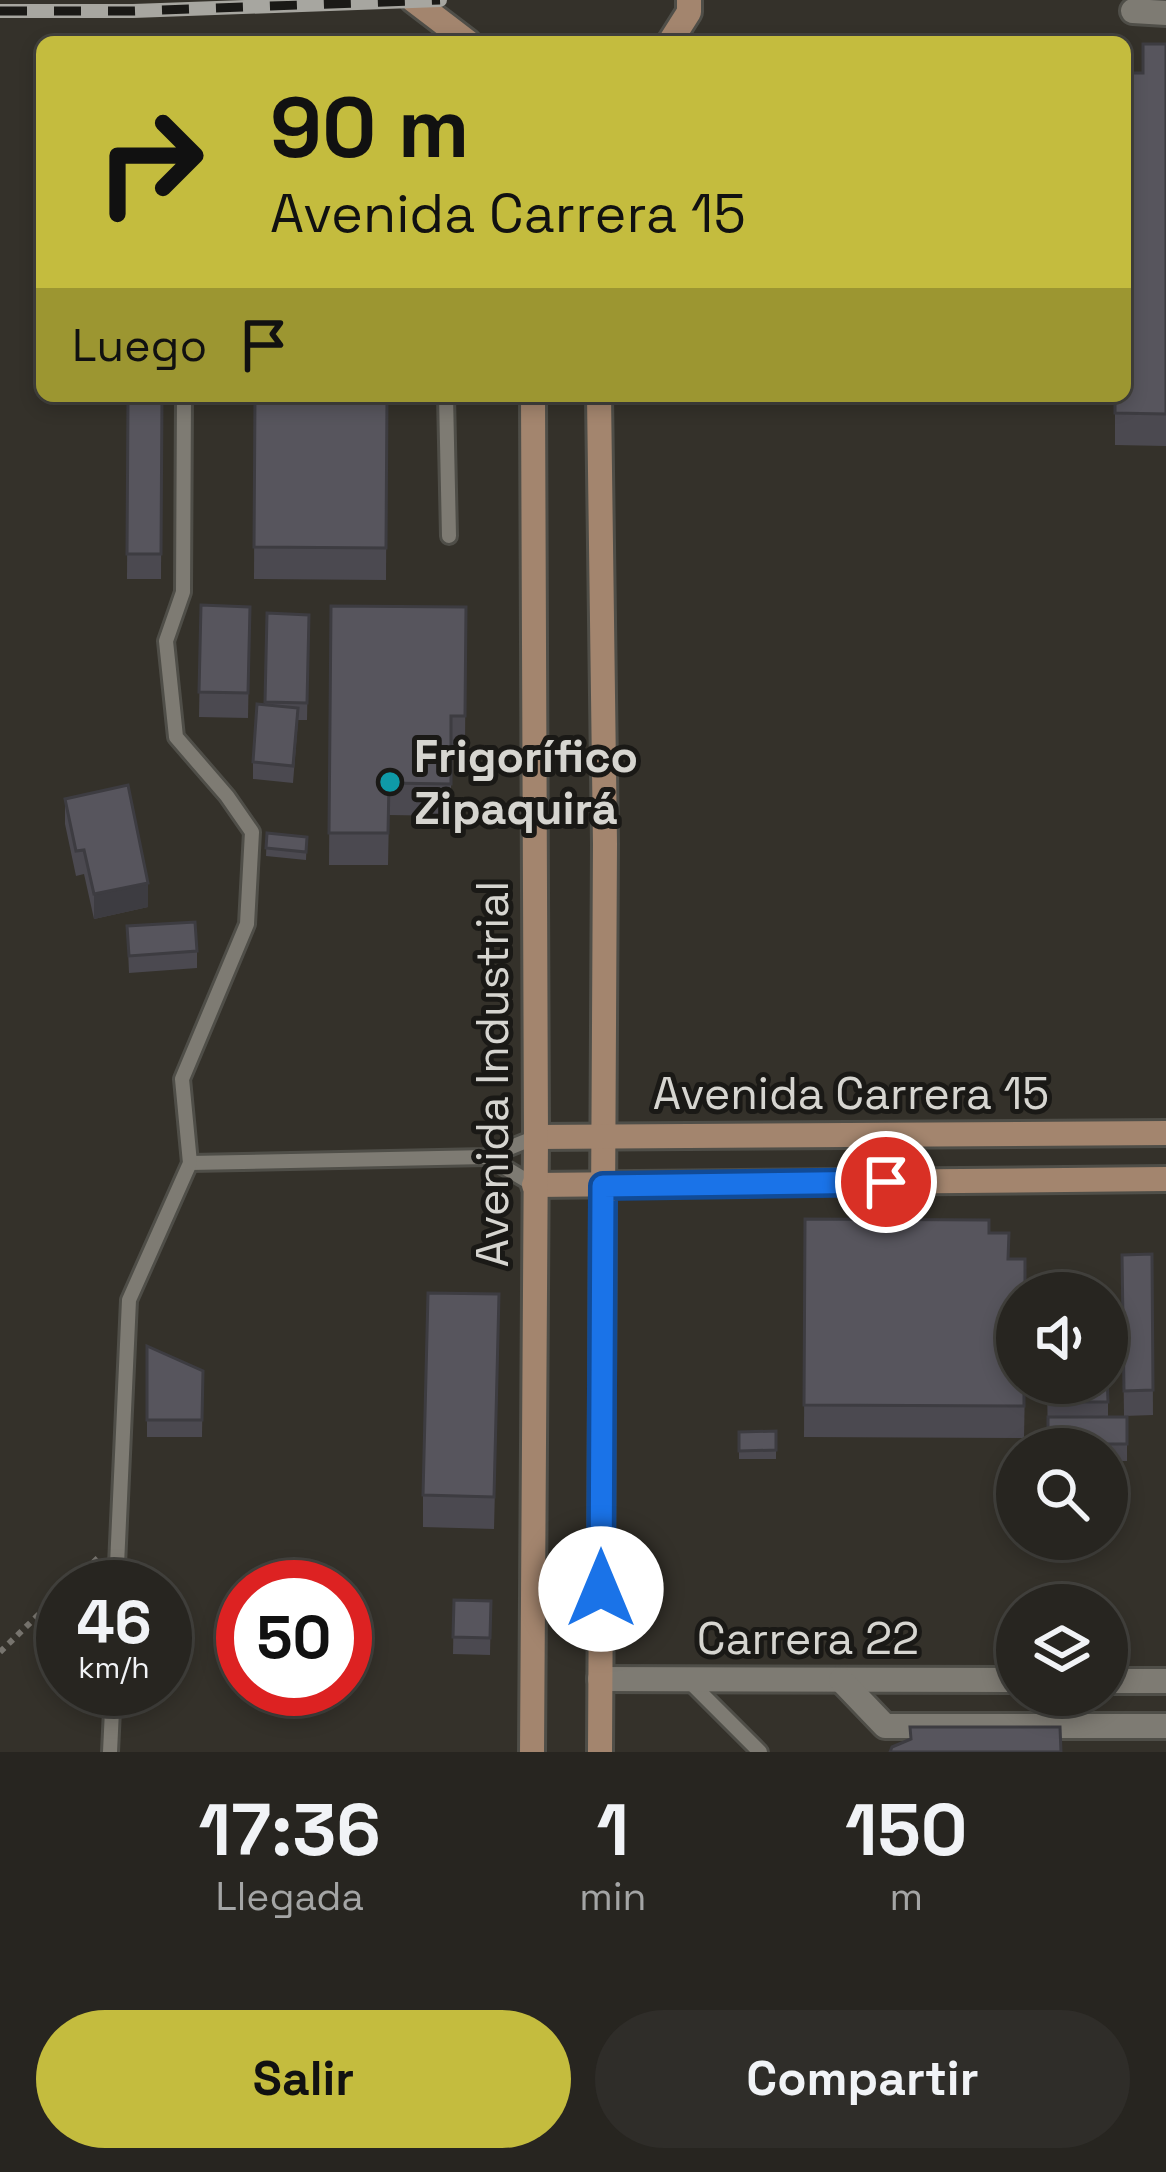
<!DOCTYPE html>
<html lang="es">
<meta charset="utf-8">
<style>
:root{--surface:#272520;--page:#2f2d29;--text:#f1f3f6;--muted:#a4a5a5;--line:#43423e;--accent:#c4bc3e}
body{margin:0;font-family:"Space Grotesk",sans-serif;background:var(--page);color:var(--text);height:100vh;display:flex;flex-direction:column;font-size:45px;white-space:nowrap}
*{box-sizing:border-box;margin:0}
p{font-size:39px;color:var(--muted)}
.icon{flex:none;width:66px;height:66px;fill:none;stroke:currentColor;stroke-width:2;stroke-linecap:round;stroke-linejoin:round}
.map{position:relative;height:1752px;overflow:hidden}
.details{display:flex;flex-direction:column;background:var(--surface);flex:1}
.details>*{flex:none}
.top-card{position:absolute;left:36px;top:36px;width:1095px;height:366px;border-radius:18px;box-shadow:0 6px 18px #0003,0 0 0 3px var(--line);background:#c4bc3e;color:#111;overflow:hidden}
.controls{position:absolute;left:996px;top:1272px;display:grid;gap:24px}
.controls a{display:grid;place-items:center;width:132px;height:132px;border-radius:50%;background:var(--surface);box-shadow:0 6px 18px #0003,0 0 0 3px var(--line);font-size:60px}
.speed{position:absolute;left:36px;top:1560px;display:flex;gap:24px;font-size:60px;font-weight:700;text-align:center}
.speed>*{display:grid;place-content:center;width:156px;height:156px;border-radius:50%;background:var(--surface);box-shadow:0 6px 18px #0003,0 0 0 3px var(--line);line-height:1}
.speed small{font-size:30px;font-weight:400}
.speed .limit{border:18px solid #d22;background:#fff;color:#111}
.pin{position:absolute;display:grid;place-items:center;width:102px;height:102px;color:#fff;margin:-51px;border:6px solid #fff;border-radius:50%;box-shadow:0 3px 12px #0007}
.me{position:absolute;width:132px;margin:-66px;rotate:0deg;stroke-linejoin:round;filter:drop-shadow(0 0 9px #0008)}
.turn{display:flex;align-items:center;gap:42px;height:252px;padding:0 36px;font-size:54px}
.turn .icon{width:156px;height:156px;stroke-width:2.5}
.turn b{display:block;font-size:84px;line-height:102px}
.then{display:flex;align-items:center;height:114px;padding:0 36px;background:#0003;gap:24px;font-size:45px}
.eta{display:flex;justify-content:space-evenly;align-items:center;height:204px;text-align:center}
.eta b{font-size:72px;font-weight:700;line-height:84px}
.button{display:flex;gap:24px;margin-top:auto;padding:24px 36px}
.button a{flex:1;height:138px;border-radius:72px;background:var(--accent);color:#111;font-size:48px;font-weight:700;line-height:138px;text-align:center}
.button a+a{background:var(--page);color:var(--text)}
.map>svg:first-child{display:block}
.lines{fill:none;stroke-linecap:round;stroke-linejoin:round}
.service-casing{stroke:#4f4e48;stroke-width:20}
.minor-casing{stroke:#4f4e48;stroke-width:30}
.secondary-casing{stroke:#4f4e48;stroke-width:30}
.path{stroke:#77746e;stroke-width:6;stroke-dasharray:6 6;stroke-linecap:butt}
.service{stroke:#7e7b73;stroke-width:14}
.minor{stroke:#7e7b73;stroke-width:24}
.secondary{stroke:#a3856e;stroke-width:24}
.rail-casing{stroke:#a7a6a0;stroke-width:14}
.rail{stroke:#1a1916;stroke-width:9;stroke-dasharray:27;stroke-linecap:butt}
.wall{fill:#4b4950}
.shaded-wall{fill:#3d3c41}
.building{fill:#57555d;stroke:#3d3c41;stroke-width:3}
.route-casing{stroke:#114b97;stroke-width:30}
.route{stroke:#1a73e8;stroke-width:21}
.culture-dot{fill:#0f9aa8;stroke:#1a1916;stroke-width:4.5}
.labels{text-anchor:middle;stroke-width:10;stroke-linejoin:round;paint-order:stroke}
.poi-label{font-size:45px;font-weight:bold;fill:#d6d5d0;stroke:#1a1916;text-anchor:start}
.street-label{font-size:45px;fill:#d6d5d0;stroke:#1a1916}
</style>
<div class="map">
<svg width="1166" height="1752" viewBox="0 0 1166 1752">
<rect width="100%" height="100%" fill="#34312a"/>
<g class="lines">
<defs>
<g id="service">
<polyline points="446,396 449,536"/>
<polyline points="487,1157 534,1185"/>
<polyline points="190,1163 487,1157 536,1137"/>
<polyline points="116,1587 129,1300 190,1163 182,1079 247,924 252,832 227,796 176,737 166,641 183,592 184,396"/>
<polyline points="689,1681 760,1752"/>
<polyline points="110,1752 113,1689"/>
</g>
<g id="minor">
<polyline points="1133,11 1166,13"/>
<polyline points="600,1679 1017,1680"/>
<polyline points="841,1680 885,1726 1166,1726"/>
<polyline points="1107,1681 1166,1681"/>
</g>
<g id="secondary">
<polyline points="413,0 468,42"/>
<polyline points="670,42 689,12 689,0"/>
<polyline points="599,396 605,844 600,1752"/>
<polyline points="536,1137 1166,1133"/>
<polyline points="534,1185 1166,1179"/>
<polyline points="532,1752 536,1137 533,396"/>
</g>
</defs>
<use href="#service" class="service-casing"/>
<use href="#minor" class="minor-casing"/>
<use href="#secondary" class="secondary-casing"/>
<g class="path">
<polyline points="67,1587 98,1558"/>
<polyline points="0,1652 63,1591"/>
</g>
<use href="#service" class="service"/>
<use href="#minor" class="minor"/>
<use href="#secondary" class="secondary"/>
<defs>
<polyline id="rail" points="0,11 133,11 440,0"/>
</defs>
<use href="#rail" class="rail-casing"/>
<use href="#rail" class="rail"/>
</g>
<g class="wall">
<polygon points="1166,44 1166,446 1115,445 1115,396 1143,73"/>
<polygon points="128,396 162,396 161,579 127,579"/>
<polygon points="255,396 387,396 386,580 254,579"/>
<polygon points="201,605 250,607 248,718 199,717"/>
<polygon points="331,606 466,607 465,748 451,748 451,816 389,815 388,865 329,865"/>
<polygon points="267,613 309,615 307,720 298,720 293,783 253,779 253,762 265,705"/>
<polygon points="65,799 148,907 94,919 84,874 76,876 65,824"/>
<polygon points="267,833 307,837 306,860 266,856"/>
<polygon points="127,926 197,951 197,968 129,973"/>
<polygon points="805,1219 989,1233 1009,1259 1025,1383 1024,1438 804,1437"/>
<polygon points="1152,1254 1153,1415 1124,1416 1122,1255"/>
<polygon points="499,1326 494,1529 423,1527 423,1495"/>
<polygon points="147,1346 203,1371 202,1437 147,1437"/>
<polygon points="1108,1369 1108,1417 1127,1417 1127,1461 1107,1461 1107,1449 1048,1449 1047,1383"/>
<polygon points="776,1431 776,1459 739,1459 739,1432"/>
<polygon points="454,1600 491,1601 490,1655 453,1654"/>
</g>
<polygon class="shaded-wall" points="148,883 148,907 94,919 94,894"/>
<g class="building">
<polygon points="1143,44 1166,44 1166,414 1115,413 1115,396 1125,396 1125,73 1143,73"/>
<polygon points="128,396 162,396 161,554 127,554"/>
<polygon points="255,396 387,396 386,548 254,547"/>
<polygon points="201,605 250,607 248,693 199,692"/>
<polygon points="331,606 466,607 465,716 451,716 451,784 389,783 388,833 329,833"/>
<polygon points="267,613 309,615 307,703 265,702"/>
<polygon points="257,704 298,708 293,766 253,762"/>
<polygon points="128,785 148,883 94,894 84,850 76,851 65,799"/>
<polygon points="267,833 307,837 306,852 266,848"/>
<polygon points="195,922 197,951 129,956 127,926"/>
<polygon points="805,1219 989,1220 989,1233 1009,1233 1008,1259 1025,1259 1025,1293 1017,1293 1017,1383 1024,1383 1024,1406 804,1405"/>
<polygon points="1152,1254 1153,1390 1124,1391 1122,1255"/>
<polygon points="428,1293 499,1294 494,1497 423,1495"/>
<polygon points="147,1346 203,1371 202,1420 147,1420"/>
<polygon points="1107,1369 1108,1402 1047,1402 1047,1383 1107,1383"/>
<rect x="1048" y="1417" width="79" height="27"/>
<polygon points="776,1431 776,1450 739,1451 739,1432"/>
<polygon points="454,1600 491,1601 490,1638 453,1637"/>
<polygon points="910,1727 1060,1727 1061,1752 890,1752 892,1747 911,1739"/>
</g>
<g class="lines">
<defs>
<polyline id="route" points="601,1589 603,1186 886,1182"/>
</defs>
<use href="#route" class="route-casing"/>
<use href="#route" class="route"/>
</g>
<circle class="culture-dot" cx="390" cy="782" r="12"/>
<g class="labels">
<g class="poi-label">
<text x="414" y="772">Frigorífico<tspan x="414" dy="52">Zipaquirá</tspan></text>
</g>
<g class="street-label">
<text transform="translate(492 1074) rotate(-90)" y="16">Avenida Industrial</text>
<text x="851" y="1109">Avenida Carrera 15</text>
<text x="808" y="1654">Carrera 22</text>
</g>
</g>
</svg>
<div class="controls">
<a><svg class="icon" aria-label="sound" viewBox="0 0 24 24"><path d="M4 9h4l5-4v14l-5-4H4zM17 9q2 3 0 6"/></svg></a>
<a><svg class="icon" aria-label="search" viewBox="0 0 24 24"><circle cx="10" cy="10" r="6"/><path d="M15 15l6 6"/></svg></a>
<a><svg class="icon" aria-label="layers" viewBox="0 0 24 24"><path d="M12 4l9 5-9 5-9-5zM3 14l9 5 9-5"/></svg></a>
</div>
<div class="speed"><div>46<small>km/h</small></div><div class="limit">50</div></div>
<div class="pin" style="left:886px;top:1182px;background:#d93025"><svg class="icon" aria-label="arrive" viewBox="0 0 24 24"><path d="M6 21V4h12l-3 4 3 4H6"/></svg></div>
<svg class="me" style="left:601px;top:1589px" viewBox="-20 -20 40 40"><circle r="19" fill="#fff"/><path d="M0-13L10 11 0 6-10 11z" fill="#1a73e8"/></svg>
<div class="top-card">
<div class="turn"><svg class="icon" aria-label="right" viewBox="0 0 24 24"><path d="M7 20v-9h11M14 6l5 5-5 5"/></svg><div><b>90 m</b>Avenida Carrera 15</div></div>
<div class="then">Luego<svg class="icon" aria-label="arrive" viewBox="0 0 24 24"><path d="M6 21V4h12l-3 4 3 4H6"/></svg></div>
</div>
</div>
<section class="details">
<div class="eta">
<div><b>17:36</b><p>Llegada</p></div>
<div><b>1</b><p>min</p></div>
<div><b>150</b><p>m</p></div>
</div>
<div class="button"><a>Salir</a><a>Compartir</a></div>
</section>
